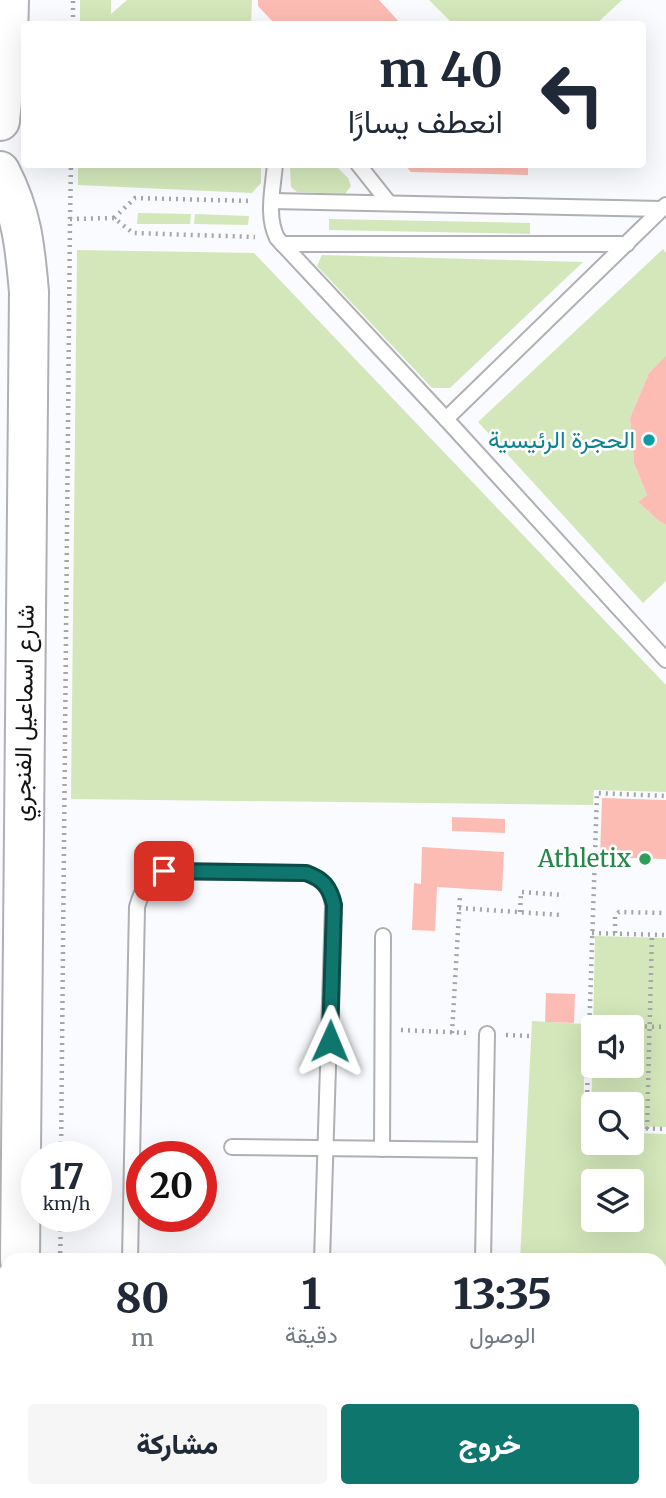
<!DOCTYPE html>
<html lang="ar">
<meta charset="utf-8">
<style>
:root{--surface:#fff;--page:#f6f6f7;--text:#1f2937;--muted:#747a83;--accent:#0f766e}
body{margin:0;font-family:Merriweather,Vazirmatn,serif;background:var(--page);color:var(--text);direction:rtl;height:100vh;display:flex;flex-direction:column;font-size:26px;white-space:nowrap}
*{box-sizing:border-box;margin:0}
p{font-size:23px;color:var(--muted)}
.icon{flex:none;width:38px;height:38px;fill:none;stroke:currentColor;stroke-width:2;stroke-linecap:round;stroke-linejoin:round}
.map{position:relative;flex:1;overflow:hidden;direction:ltr}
.details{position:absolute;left:0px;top:1253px;width:667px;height:245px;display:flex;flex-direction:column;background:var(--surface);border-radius:21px 21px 0 0;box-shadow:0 7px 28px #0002;direction:rtl}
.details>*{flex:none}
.banner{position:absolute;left:21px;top:21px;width:625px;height:147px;border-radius:7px;box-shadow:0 7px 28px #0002;direction:rtl;background:#fff;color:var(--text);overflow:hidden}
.buttons{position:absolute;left:581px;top:1015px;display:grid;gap:14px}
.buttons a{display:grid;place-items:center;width:63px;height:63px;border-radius:7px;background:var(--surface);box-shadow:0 7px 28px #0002;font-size:35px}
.speed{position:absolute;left:21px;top:1141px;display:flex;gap:14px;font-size:35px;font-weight:700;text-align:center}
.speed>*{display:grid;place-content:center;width:91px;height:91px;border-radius:50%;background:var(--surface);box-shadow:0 7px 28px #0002;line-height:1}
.speed small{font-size:18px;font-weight:400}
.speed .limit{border:10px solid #d22;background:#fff;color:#111}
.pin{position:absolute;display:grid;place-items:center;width:60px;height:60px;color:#fff;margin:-30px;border-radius:14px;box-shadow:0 4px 10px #0006}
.me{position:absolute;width:77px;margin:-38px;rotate:1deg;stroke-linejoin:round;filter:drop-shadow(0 0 5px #0008)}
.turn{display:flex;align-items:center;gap:24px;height:147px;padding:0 28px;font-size:32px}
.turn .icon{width:91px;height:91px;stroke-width:2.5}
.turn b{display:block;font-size:49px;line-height:60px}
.eta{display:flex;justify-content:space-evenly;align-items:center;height:119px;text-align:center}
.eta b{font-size:42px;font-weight:800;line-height:49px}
.button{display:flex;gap:14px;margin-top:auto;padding:14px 28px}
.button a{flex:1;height:80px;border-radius:7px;background:var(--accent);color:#fff;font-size:28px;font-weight:800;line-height:80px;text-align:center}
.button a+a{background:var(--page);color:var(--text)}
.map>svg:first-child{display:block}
.green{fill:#d3e7ba;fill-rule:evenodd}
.building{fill:#fdbcb3}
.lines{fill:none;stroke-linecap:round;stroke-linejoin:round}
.service-casing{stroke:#afb0b3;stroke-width:18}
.secondary-casing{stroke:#afb0b3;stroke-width:42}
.path{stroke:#a5a6a8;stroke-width:4.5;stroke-dasharray:2 5;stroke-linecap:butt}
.service{stroke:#fff;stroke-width:14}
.secondary{stroke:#fff;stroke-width:38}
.route-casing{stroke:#0a4d48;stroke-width:18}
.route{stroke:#0f766e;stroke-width:12}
.culture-dot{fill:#0f9aa8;stroke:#fff;stroke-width:2.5}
.leisure-dot{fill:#2e9e5b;stroke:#fff;stroke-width:2.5}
.labels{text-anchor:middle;stroke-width:5;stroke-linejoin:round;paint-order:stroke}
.culture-label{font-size:24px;fill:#0d838f;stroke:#fff;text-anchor:end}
.street-label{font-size:24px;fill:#131415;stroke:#fff}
.leisure-label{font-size:24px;fill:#27864d;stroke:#fff;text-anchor:end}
</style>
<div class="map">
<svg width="666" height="1498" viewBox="0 0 666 1498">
<rect width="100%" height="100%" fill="#fafbfe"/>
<g class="green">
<polygon points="80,0 111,0 111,14 127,0 252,0 251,24 80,24"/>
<polygon points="429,0 622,0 596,24 453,24"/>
<polygon points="78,165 261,165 261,183 252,193 78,185"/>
<polygon points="290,165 335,165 348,178 351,186 345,194 297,192 291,187"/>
<polygon points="138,213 191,214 190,224 137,224"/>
<polygon points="195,214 249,216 248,225 194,224"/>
<polygon points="329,219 530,223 530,234 329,230"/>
<polygon points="663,249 666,253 666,357 649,373 630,418 634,463 647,495 638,502 659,521 666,525 666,581 643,603 478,422"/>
<polygon points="77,250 254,253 666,685 666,792 594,790 593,805 71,799"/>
<polygon points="322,255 583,262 450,388 432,388 317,266"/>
<path d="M 595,936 L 666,938 L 666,1127 L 632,1126 L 632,1104 L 593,1104 L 593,1125 L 591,1125 ZM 632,1027 L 632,1066 L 593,1066 L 593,1027 Z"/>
<path d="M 532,1021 L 585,1024 L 583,1132 L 593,1132 L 593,1143 L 632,1143 L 632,1133 L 666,1134 L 666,1462 L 660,1462 L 660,1260 L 520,1260 ZM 593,1181 L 632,1181 L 632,1220 L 593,1220 Z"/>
</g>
<g class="building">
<polygon points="258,0 379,0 401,24 275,24 258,6"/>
<polygon points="404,164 528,164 528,175 411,172"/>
<polygon points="666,356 666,525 659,521 638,502 647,495 634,463 630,418 649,373"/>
<polygon points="602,798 666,800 666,859 600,857"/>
<polygon points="452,817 505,819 505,833 452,831"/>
<polygon points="422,847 504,852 502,891 437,887 435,931 412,930 414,883 421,884"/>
<polygon points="546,993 575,994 574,1023 545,1022"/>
<polygon points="660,1462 666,1462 666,1496 651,1496 651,1491 660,1491"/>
</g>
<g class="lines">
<defs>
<g id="service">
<path d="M 275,164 C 273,189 266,216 277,238 L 446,419 L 666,660"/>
<polyline points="358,164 389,203"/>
<polyline points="272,201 662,209"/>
<polyline points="282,244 627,244"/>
<polyline points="446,419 666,205"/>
<polyline points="232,1147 485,1150"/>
<polyline points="382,1149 383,936"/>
<path d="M 130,1260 L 137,907 C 142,889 148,881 164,871 L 306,873 C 323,879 330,887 333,905 L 322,1260"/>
<polyline points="483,1260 487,1034"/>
<polyline points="39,1491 50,1498"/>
<polyline points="340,1491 340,1498"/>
</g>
<g id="secondary">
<polyline points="0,121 8,40 9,0"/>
<path d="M 0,171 C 22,213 25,246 29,292 L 20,1260"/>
<polyline points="0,1472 7,1449"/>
<polyline points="19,1498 19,1491"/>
</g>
</defs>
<use href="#service" class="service-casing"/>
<use href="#secondary" class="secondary-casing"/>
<g class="path">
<polyline points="73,24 73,0"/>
<polyline points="114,218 135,198 252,201"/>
<polyline points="70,219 71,164"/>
<polyline points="459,908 561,915"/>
<polyline points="520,912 521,892 564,895"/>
<polyline points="592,933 666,935"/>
<polyline points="615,933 615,916 619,912 666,913"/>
<polyline points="589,1025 666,1027"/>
<polyline points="401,1030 469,1033"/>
<polyline points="452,1033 460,896"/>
<polyline points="506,1035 530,1036"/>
<polyline points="593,1127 586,1127 597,793 666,796"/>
<polyline points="632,1128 666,1129"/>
<polyline points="647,1129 652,934"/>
<polyline points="61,1157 70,219 114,218 133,233 255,237"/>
<polyline points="60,1260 61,1216"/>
</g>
<use href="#service" class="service"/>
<use href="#secondary" class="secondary"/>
</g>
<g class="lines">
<defs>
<path id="route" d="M 164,871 L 306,873 C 323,879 330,887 334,905 L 330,1041"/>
</defs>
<use href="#route" class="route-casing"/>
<use href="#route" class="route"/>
</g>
<circle class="culture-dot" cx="649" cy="440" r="7"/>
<circle class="leisure-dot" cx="645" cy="859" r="7"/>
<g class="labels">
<g class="culture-label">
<text x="635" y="448">الحجرة الرئيسية</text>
</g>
<g class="street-label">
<text transform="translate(24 713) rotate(-89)" y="8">شارع اسماعيل الفنجري</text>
</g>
<g class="leisure-label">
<text x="631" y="867">Athletix</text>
</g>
</g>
</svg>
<div class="buttons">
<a><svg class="icon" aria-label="sound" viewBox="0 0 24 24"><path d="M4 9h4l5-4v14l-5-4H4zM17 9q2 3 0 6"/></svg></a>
<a><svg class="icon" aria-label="search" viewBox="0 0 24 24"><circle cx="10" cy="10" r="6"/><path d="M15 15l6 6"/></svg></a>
<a><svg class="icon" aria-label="layers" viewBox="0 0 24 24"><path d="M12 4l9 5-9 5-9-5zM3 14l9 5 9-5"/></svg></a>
</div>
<div class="speed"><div>17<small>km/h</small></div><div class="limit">20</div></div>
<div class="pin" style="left:164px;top:871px;background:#d93025"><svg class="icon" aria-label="arrive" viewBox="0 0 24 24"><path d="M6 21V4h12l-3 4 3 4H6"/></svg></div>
<svg class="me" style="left:330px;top:1041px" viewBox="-20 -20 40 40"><path d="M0-17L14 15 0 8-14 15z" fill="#0f766e" stroke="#fff" stroke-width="4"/></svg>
<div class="banner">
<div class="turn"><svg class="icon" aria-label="left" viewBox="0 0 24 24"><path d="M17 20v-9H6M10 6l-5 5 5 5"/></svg><div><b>40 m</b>انعطف يسارًا</div></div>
</div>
<section class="details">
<div class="eta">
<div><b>13:35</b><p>الوصول</p></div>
<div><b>1</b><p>دقيقة</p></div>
<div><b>80</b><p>m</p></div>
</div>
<div class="button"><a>خروج</a><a>مشاركة</a></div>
</section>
</div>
